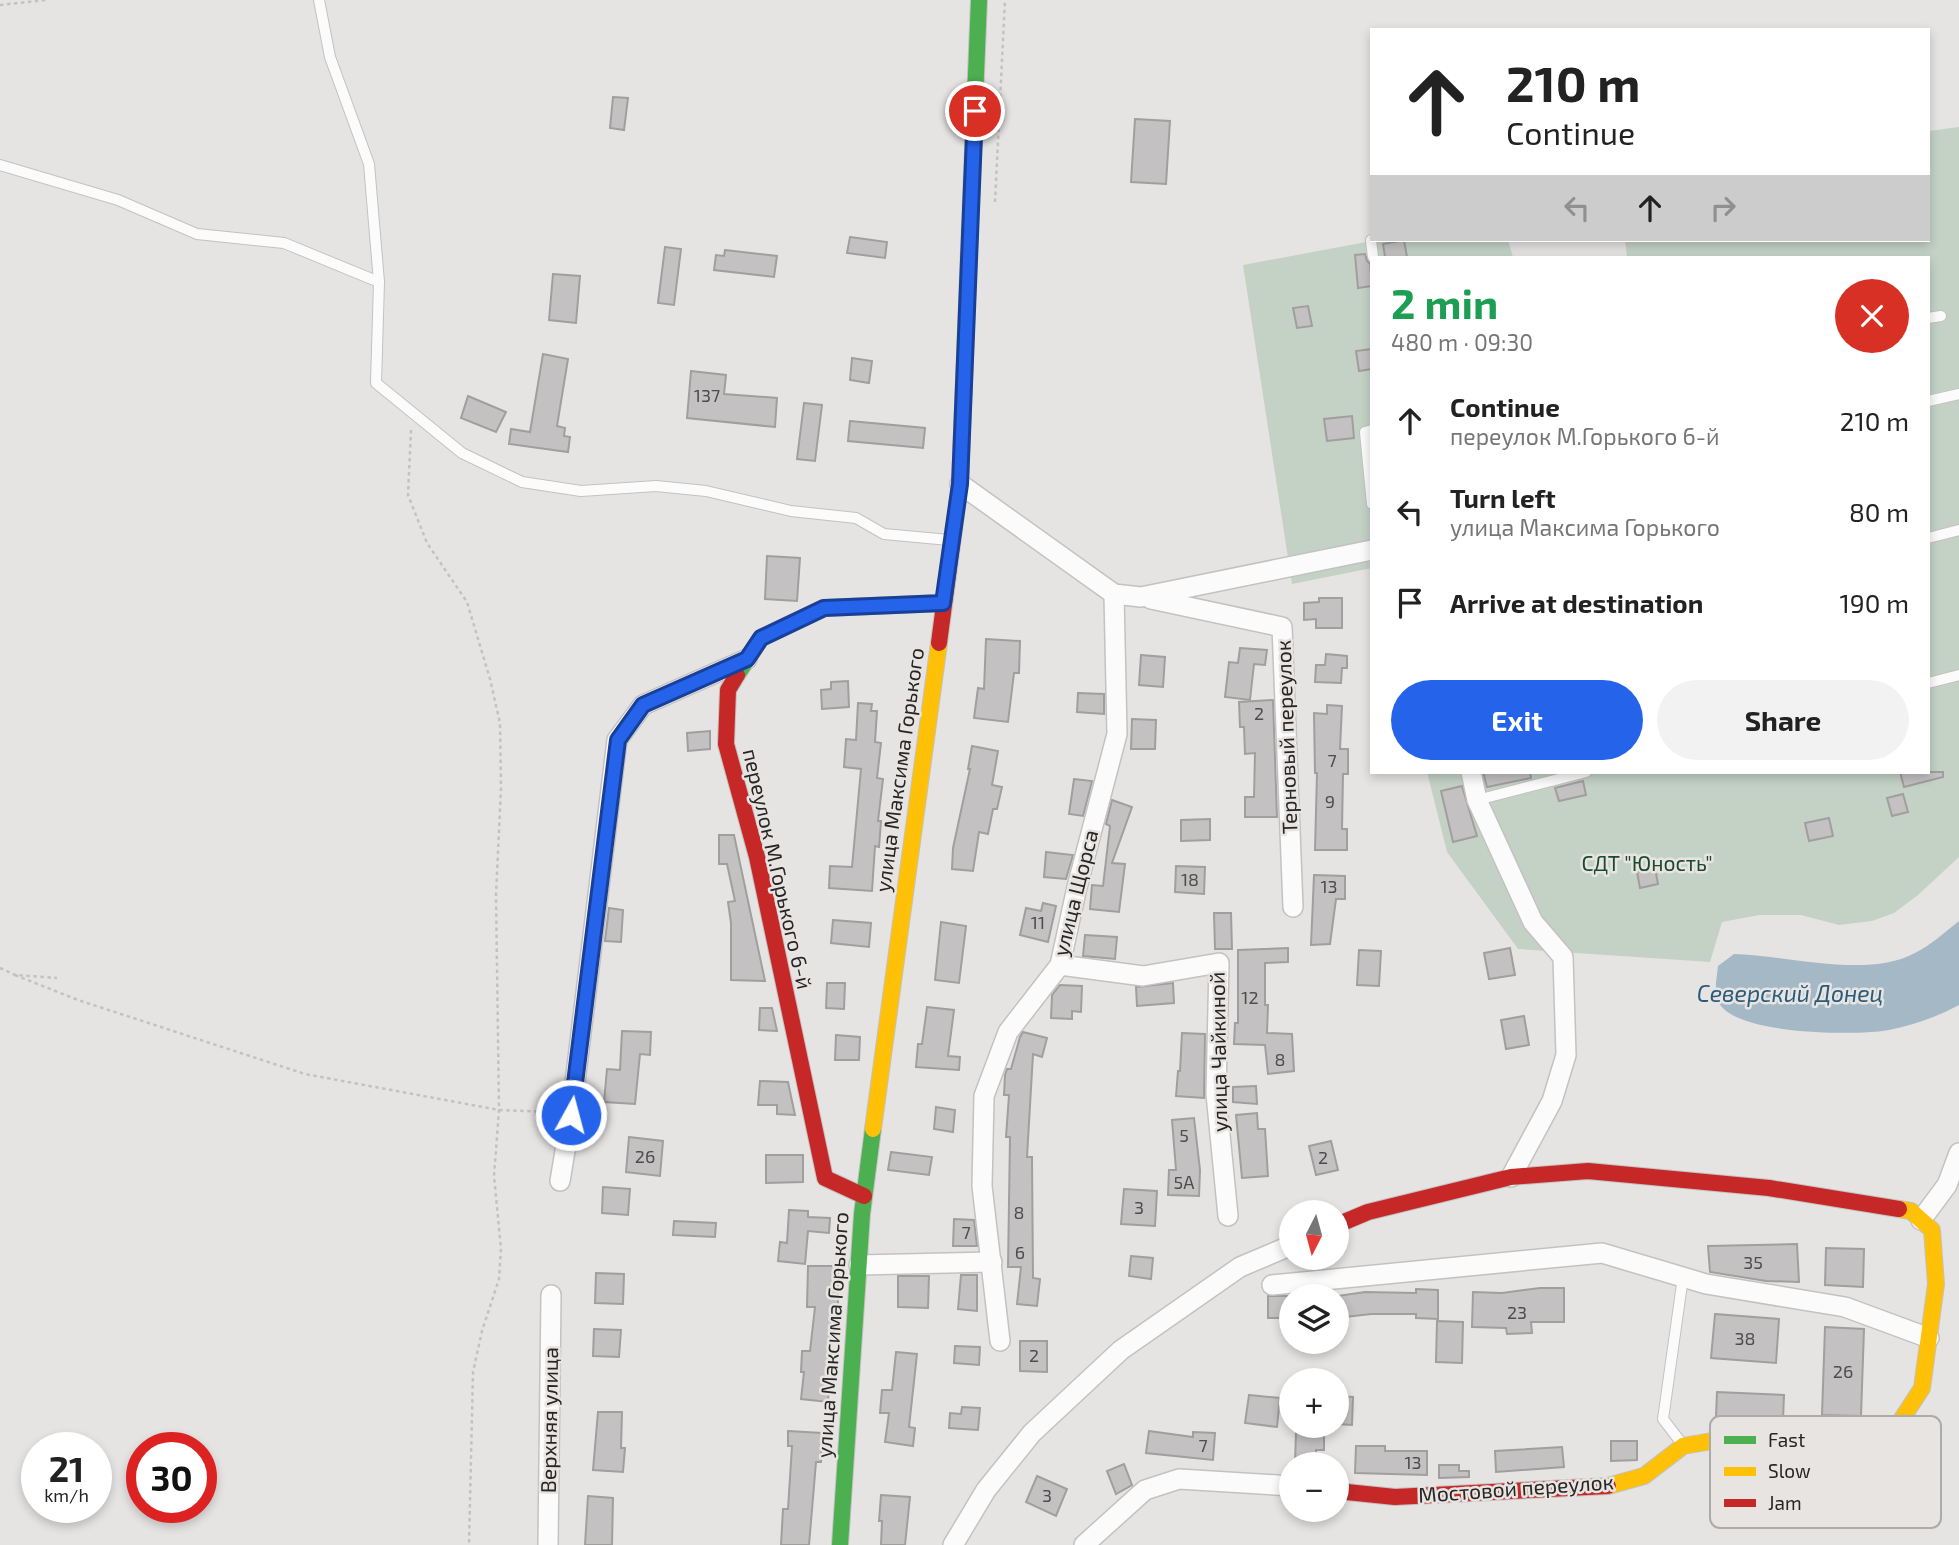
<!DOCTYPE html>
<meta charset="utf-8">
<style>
:root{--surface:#fff;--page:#f2f2f2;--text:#222;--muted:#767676;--accent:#2563eb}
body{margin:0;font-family:"Exo 2",sans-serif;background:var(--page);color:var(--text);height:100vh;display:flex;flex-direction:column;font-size:26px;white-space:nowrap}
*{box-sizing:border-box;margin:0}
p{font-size:23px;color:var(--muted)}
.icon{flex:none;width:38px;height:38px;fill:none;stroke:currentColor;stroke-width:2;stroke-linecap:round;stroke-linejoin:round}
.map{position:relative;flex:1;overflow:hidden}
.drawer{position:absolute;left:1370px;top:256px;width:560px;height:518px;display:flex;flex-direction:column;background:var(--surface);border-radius:0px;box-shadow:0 4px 10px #0003}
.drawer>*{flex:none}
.top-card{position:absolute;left:1370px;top:28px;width:560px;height:214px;border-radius:0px;box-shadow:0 4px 10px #0003;background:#fff;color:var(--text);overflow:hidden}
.needle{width:46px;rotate:186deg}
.tools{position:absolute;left:1279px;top:1200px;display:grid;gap:14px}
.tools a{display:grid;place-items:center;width:70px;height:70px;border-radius:50%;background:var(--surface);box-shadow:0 4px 10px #0003;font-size:35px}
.speed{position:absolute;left:21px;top:1432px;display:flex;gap:14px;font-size:35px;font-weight:700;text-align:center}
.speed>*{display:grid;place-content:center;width:91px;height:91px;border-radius:50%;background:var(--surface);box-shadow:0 4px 10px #0003;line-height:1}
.speed small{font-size:18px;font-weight:400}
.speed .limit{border:10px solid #d22;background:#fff;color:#111}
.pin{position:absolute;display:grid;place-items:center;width:60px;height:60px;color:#fff;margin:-30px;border:4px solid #fff;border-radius:50%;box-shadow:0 2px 7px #0007}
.me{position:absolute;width:77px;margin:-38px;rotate:7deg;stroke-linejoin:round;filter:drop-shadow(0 0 5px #0008)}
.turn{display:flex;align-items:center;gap:24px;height:147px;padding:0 21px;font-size:32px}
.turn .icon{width:91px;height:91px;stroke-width:2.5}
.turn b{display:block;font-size:49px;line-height:60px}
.lanes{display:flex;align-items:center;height:66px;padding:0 21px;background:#0003;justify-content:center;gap:35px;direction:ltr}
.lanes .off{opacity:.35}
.round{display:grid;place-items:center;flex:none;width:74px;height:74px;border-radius:37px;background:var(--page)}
.overview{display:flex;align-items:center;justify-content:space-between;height:119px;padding:0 21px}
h1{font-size:42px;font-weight:700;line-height:52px;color:#1e9e55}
.cta{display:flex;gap:14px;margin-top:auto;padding:14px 21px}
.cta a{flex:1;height:80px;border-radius:42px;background:var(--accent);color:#fff;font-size:28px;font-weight:700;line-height:80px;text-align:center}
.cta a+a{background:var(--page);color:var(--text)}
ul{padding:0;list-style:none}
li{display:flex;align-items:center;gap:21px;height:91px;padding:0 21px}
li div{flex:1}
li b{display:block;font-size:26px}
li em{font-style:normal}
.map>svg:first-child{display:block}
.green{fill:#c4d2c6}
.water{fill:#a4b8c6}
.building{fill:#c3c1c1;stroke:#a09f9e;stroke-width:2}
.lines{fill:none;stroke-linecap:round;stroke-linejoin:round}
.lane-casing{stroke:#c3c2c1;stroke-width:12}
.street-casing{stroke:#c3c2c1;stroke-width:22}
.fast-casing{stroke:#c3c2c1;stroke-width:18}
.slow-casing{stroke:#c3c2c1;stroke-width:18}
.jam-casing{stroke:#c3c2c1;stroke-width:18}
.path{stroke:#c3c2c2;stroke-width:2.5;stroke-dasharray:3.5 3.5;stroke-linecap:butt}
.lane{stroke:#fbfbfb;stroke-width:10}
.street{stroke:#fbfbfb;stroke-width:19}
.fast{stroke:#4caf50;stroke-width:16}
.slow{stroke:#ffc107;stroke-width:16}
.jam{stroke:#c62828;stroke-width:16}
.route-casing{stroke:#184099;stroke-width:18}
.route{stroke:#2563eb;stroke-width:12}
.labels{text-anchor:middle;stroke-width:5;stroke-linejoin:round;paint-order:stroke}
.number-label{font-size:18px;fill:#4e4d4c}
.street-label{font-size:21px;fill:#272625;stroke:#e7e4e2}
.park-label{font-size:21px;fill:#1c4b2a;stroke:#e7e4e2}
.water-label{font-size:23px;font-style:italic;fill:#295b7c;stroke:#e7e4e2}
.key{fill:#e7e4e2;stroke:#adaba9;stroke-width:2}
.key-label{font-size:19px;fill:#272625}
</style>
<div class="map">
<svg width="1959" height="1545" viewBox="0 0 1959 1545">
<rect width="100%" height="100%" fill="#e6e4e3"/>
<g class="green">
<polygon points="1959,127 1959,857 1918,895 1894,913 1872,921 1839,925 1801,915 1759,915 1722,922 1710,962 1518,949 1447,852 1427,772 1928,772 1928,257 1627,257 1625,240 1928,240 1929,131"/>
<polygon points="1377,240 1508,240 1513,257 1372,257 1372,568 1292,584 1243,265"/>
</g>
<path class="water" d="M 1959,921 L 1959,1005 C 1937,1017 1914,1025 1889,1030 C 1857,1036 1736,1035 1719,1003 C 1713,993 1717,977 1718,966 L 1734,954 C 1788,955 1867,979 1915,953 C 1931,945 1945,932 1959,921 Z"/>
<g class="building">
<polygon points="613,97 628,98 624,130 610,128"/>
<polygon points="1135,119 1170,121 1166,184 1131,182"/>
<polygon points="850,237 887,242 885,258 847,253"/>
<polygon points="1404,240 1407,257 1385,257 1383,244"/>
<polygon points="665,247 681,249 674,305 658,303"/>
<polygon points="725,250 777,256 774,277 714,270 716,255 724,256"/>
<polygon points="1365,254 1367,261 1370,264 1372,286 1358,288 1355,255"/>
<polygon points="553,274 580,276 576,323 549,320"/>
<polygon points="1308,306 1312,326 1297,328 1293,308"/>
<polygon points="1372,349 1372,369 1359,371 1356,351"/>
<polygon points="543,354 568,359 557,426 565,428 564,436 570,437 568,452 509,444 511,429 530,432"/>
<polygon points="852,358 872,361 869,383 850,380"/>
<polygon points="691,371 726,375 724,394 777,398 775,427 687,418"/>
<polygon points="468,396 506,412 496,432 461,418"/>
<polygon points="804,403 822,405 815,461 797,459"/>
<polygon points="1352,416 1354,438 1327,441 1324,419"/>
<polygon points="850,421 925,428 923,448 848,441"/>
<polygon points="767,556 800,558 797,601 765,599"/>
<polygon points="1319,598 1342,598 1342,628 1316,628 1316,619 1304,620 1304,603 1319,602"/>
<polygon points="986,639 1020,641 1019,673 1014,673 1008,722 974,718 978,688 984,689"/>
<polygon points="1240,648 1267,650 1265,665 1254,664 1250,700 1225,697 1229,662 1238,663"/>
<polygon points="1326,654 1347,656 1347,668 1342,668 1341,683 1315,682 1316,665 1325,665"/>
<polygon points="1141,655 1165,657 1163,687 1139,685"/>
<polygon points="848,681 849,707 822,709 821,690 831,689 831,682"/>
<polygon points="1078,693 1104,694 1104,714 1077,712"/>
<polygon points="1273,700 1277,817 1245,817 1245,797 1254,797 1255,753 1245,754 1244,727 1240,727 1239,702"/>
<polygon points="858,703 872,704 871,711 877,711 875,742 881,743 877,778 883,779 878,821 881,821 879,847 875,846 872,891 829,888 830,866 852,867 861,769 844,767 846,739 856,740"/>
<polygon points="1327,705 1342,706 1340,749 1348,749 1348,774 1343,774 1342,829 1347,829 1347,850 1315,850 1317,773 1315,773 1314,713 1327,714"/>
<polygon points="1132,719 1156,720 1155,749 1131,749"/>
<polygon points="710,731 710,749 688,751 687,733"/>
<polygon points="972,746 998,751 992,785 1002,787 997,809 993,809 988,834 979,832 973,871 952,869 953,848 970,769 968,769"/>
<polygon points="1483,772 1530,772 1531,778 1487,787"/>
<polygon points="1900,772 1943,772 1943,777 1904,787"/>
<polygon points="1074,779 1092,781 1083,816 1069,814"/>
<polygon points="1583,781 1586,795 1559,801 1555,788"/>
<polygon points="1462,786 1477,836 1453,842 1441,791"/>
<polygon points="1903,794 1908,812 1892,816 1887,798"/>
<polygon points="1112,800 1132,807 1112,863 1125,864 1119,912 1090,909 1092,885 1103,886 1110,826 1106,824"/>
<polygon points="1829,818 1833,836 1809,841 1805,823"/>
<polygon points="1210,819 1210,840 1181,841 1181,820"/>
<polygon points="719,835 734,835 765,981 731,980 731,923 728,902 735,901 727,864 719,864"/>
<polygon points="1046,852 1073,855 1066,879 1044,877"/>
<polygon points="1176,866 1205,867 1204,894 1175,892"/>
<polygon points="1655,868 1658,884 1640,888 1637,872"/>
<polygon points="1314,875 1345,876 1345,899 1336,899 1330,944 1311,945"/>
<polygon points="1043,903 1056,906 1048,942 1020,935 1026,908 1041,911"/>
<polygon points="609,908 623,910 621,942 605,941"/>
<polygon points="1214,913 1231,913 1232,949 1215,949"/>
<polygon points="833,920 871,923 869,947 831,943"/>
<polygon points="941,922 966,926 959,983 935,980"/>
<polygon points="1085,935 1117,937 1115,959 1083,956"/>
<polygon points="1288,948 1288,962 1265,963 1265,1005 1268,1005 1267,1033 1292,1034 1294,1071 1268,1074 1265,1045 1234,1044 1235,1023 1238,1023 1238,950"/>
<polygon points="1510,948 1515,975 1489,979 1484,953"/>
<polygon points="1359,950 1381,951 1379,986 1357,985"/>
<polygon points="827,983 845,983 844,1009 826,1008"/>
<polygon points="1173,983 1174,1003 1137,1006 1136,987"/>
<polygon points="1060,985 1082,986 1081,1012 1072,1011 1072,1019 1051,1018 1052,995"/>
<polygon points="927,1007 954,1010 948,1056 960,1057 959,1070 916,1067 918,1044 922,1044"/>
<polygon points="760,1008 772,1008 777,1031 759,1030"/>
<polygon points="1524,1016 1529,1045 1506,1049 1501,1020"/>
<polygon points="622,1031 651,1032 650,1055 640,1054 635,1104 604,1102 607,1069 620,1070"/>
<polygon points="1023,1032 1047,1038 1042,1057 1033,1054 1027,1157 1032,1157 1033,1278 1040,1279 1037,1306 1017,1304 1021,1267 1008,1267 1010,1137 1006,1137 1009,1095 1004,1095 1005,1075 1007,1069 1011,1069 1020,1037"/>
<polygon points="1182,1033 1205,1034 1204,1098 1176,1096 1178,1071 1180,1071"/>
<polygon points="836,1035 860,1037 859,1060 835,1060"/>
<polygon points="760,1081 788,1082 795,1115 777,1114 777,1105 758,1105"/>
<polygon points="1256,1086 1257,1104 1233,1102 1233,1087"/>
<polygon points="936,1107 955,1110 953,1132 934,1129"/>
<polygon points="1257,1113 1258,1129 1265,1129 1268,1176 1242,1178 1236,1115"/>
<polygon points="1194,1118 1200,1170 1199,1196 1168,1195 1169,1170 1176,1170 1172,1120"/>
<polygon points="629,1137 663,1141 660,1176 626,1172"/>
<polygon points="1331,1141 1338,1170 1316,1175 1309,1146"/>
<polygon points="891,1152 932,1157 929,1175 888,1170"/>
<polygon points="766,1155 803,1155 803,1182 766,1183"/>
<polygon points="603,1187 630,1189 628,1215 602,1213"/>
<polygon points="1124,1189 1157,1191 1155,1226 1121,1224"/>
<polygon points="789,1210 808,1211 808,1217 830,1218 829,1233 808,1231 805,1264 778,1261 780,1242 787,1243"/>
<polygon points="954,1219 974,1220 977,1246 953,1246"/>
<polygon points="674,1221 716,1223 715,1237 673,1235"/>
<polygon points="1797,1244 1799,1282 1766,1281 1710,1272 1708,1246"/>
<polygon points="1826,1248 1864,1249 1863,1287 1825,1285"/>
<polygon points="1131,1256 1153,1258 1151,1279 1129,1276"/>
<polygon points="808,1266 838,1266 838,1322 836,1338 832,1338 828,1402 801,1399 804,1372 801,1372 802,1351 810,1351 815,1307 807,1307"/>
<polygon points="596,1273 624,1274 623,1304 595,1303"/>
<polygon points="961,1275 977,1275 977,1311 958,1309"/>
<polygon points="898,1276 929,1276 928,1308 898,1307"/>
<polygon points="1540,1288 1564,1288 1564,1322 1531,1322 1532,1333 1507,1334 1506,1328 1472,1327 1473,1292 1502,1293"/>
<polygon points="1416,1289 1438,1290 1438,1319 1416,1318 1416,1314 1371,1314 1337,1318 1337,1296 1365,1292 1416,1293"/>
<rect x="1268" y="1296" width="24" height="22"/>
<polygon points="1715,1314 1779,1319 1776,1363 1711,1358"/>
<polygon points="1437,1321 1463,1322 1462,1363 1436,1362"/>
<polygon points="1825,1327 1864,1329 1861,1416 1822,1415"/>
<polygon points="594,1329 621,1330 619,1357 593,1356"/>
<polygon points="1020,1341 1047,1341 1047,1372 1020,1371"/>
<polygon points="955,1346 980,1347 979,1365 954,1363"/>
<polygon points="896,1352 917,1354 909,1427 915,1428 913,1446 885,1442 889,1413 880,1413 882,1390 892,1390"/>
<polygon points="1717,1392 1784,1395 1783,1420 1716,1417"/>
<polygon points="1249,1395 1280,1398 1277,1427 1245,1423"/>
<polygon points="1337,1396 1353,1397 1352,1425 1337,1424"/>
<polygon points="962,1407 980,1408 978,1430 949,1428 950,1413 961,1414"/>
<polygon points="598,1412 622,1412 621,1448 625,1448 623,1472 593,1470"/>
<polygon points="788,1431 822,1433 821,1462 816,1462 809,1545 781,1545 783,1509 788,1509 792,1446 788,1446"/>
<polygon points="1149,1431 1193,1437 1193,1432 1215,1433 1213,1460 1146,1453"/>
<polygon points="1296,1432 1324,1433 1324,1450 1316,1450 1316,1463 1295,1463"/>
<polygon points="1611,1441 1637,1441 1637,1460 1611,1461"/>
<polygon points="1356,1446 1385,1446 1385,1451 1427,1451 1427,1475 1355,1473"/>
<polygon points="1562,1447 1564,1467 1496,1472 1495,1451"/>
<polygon points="1124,1464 1132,1485 1116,1494 1107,1471"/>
<polygon points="1439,1465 1459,1465 1459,1471 1469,1471 1469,1477 1439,1478"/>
<polygon points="1037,1476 1067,1489 1056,1516 1026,1502"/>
<polygon points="881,1495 910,1497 905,1545 881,1545 882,1521 879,1521"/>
<polygon points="588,1496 613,1498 612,1545 585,1545"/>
</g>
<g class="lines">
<defs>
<g id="lane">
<polyline points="319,0 330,57 369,164 379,282"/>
<polyline points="0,165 118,200 197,234 284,243 379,282 376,383 462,453 522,482 581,491 656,486 706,491 791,511 856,518 884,534 949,540"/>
<polyline points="1371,240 1373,257"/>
<polyline points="1928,318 1941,316"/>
<polyline points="1928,401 1959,394"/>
<polyline points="1372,430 1365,432 1372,504"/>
<polyline points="1928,538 1959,530"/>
<polyline points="1928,683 1959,675"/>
<polyline points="1477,800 1586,772"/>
<polyline points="1683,1277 1663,1419 1683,1445"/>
</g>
<g id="street">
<polyline points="960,484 1114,594 1141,597 1372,550"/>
<polyline points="1151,599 1282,627 1293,907"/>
<polyline points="1471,772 1477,800 1533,922 1563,957 1566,1055 1552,1101 1511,1177"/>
<polyline points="1060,965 1143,976 1219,963 1216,1094 1228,1216"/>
<polyline points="560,1181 571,1115 617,740 643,705 747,659"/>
<polyline points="1921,1220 1947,1185 1959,1153"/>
<polyline points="859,1265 992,1262"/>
<polyline points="1272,1285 1602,1253 1706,1284 1845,1307 1929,1338"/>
<polyline points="1000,1341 982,1186 984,1096 1008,1032 1060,965 1077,887 1117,734 1114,594"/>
<polyline points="548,1545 551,1295"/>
<polyline points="953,1545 986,1490 1032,1433 1121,1350 1240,1267 1292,1245"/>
<polyline points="1084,1545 1145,1490 1179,1479 1292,1486"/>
</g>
<g id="fast">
<polyline points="971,198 979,0"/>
<polyline points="737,675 761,638 824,608 943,603"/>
<polyline points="840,1545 862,1214 873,1129"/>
</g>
<g id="slow">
<polyline points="873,1129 939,643"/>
<polyline points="1608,1486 1644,1476 1683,1446 1718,1440 1866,1438 1896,1428 1922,1388 1936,1284 1932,1230 1911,1211 1899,1209"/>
</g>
<g id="jam">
<polyline points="939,643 960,484 971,198"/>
<polyline points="737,675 728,690 726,744 757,857 825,1178 864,1196"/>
<polyline points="1337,1225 1368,1212 1511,1177 1588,1171 1769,1188 1899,1209"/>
<polyline points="1337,1491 1395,1497 1608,1486"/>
</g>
</defs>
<use href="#lane" class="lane-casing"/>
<use href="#street" class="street-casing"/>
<use href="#fast" class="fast-casing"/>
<use href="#slow" class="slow-casing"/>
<use href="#jam" class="jam-casing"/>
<g class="path">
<polyline points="0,5 46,0"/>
<polyline points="995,202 1005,0"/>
<polyline points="411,430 408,495 427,543 467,602 490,679 500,723 501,788 496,895 499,1110 494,1176 501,1249 499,1279 482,1331 473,1372 469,1545"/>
<polyline points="0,968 15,975 57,978"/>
<polyline points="15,975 78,1000 305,1074 499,1110 554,1112"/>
</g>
<use href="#lane" class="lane"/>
<use href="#street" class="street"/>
<use href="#fast" class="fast"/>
<use href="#slow" class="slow"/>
<use href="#jam" class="jam"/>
</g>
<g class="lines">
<defs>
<polyline id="route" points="571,1115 618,740 643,705 747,659 761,638 824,608 943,603 960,484 975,111"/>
</defs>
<use href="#route" class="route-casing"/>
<use href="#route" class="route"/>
</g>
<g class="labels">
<g class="number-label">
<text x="707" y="402">137</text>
<text x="1259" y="720">2</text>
<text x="1332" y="767">7</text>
<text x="1330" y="808">9</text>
<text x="1190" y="886">18</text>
<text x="1329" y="893">13</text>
<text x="1038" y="929">11</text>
<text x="1250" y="1004">12</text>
<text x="1280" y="1066">8</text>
<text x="1184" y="1142">5</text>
<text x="645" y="1163">26</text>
<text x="1323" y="1164">2</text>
<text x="1184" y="1189">5А</text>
<text x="1139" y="1214">3</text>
<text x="1019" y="1219">8</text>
<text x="966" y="1239">7</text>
<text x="1020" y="1259">6</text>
<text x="1753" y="1269">35</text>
<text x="1517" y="1319">23</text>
<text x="1745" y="1345">38</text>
<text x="1034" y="1362">2</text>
<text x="1843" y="1378">26</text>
<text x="1203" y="1452">7</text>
<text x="1413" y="1469">13</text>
<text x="1047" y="1502">3</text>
</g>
<g class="street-label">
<text transform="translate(1287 737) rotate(-92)" y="7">Терновый переулок</text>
<text transform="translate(900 770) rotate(-82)" y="7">улица Максима Горького</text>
<text transform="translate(777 869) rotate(77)" y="7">переулок М.Горького 6-й</text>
<text transform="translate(1076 893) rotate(-76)" y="7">улица Щорса</text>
<text transform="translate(1219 1052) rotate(-91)" y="7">улица Чайкиной</text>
<text transform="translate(833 1335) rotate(-86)" y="7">улица Максима Горького</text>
<text transform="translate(550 1420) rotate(-89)" y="7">Верхняя улица</text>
<text transform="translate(1516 1489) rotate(-4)" y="7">Мостовой переулок</text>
</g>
<g class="park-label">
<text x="1647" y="871">СДТ "Юность"</text>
</g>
<g class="water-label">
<text x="1790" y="1002">Северский Донец</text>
</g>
</g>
<rect x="1710" y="1416" width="231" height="112" rx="10" class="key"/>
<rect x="1724" y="1436" width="32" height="8" fill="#4caf50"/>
<rect x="1724" y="1467" width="32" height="9" fill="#ffc107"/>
<rect x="1724" y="1499" width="32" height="8" fill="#c62828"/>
<g class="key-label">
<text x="1768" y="1447">Fast</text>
<text x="1768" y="1478">Slow</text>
<text x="1768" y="1510">Jam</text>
</g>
</svg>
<div class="tools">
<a><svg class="needle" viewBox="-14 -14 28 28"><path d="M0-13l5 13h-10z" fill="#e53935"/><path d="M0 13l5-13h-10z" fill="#767676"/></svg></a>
<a><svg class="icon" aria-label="layers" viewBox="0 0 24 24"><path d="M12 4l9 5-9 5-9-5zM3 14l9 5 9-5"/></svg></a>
<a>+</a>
<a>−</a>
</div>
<div class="speed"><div>21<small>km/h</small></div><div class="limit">30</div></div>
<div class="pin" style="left:975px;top:111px;background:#d93025"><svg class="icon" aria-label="arrive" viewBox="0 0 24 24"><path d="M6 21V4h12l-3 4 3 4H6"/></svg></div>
<svg class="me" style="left:571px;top:1115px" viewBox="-20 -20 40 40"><circle r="17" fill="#2563eb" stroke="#fff" stroke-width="3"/><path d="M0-11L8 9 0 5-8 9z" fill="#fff"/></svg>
<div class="top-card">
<div class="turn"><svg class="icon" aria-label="ahead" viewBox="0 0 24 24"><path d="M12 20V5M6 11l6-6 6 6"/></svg><div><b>210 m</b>Continue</div></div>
<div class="lanes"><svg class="icon off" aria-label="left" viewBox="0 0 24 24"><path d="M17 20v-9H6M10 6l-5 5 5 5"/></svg><svg class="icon" aria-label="ahead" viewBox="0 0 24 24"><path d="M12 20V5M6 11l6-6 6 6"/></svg><svg class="icon off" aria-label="right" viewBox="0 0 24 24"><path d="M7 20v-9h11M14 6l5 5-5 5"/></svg></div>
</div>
<section class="drawer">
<div class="overview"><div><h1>2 min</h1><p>480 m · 09:30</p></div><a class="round" style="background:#d93025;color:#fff"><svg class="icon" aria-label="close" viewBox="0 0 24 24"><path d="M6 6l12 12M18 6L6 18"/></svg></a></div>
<ul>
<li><svg class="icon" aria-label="ahead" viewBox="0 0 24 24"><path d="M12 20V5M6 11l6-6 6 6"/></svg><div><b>Continue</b><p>переулок М.Горького 6-й</p></div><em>210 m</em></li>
<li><svg class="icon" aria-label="left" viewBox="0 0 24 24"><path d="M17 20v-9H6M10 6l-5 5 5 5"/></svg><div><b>Turn left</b><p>улица Максима Горького</p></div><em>80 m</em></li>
<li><svg class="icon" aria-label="arrive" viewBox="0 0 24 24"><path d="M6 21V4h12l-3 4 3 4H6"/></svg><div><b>Arrive at destination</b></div><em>190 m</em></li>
</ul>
<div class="cta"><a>Exit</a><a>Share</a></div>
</section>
</div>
